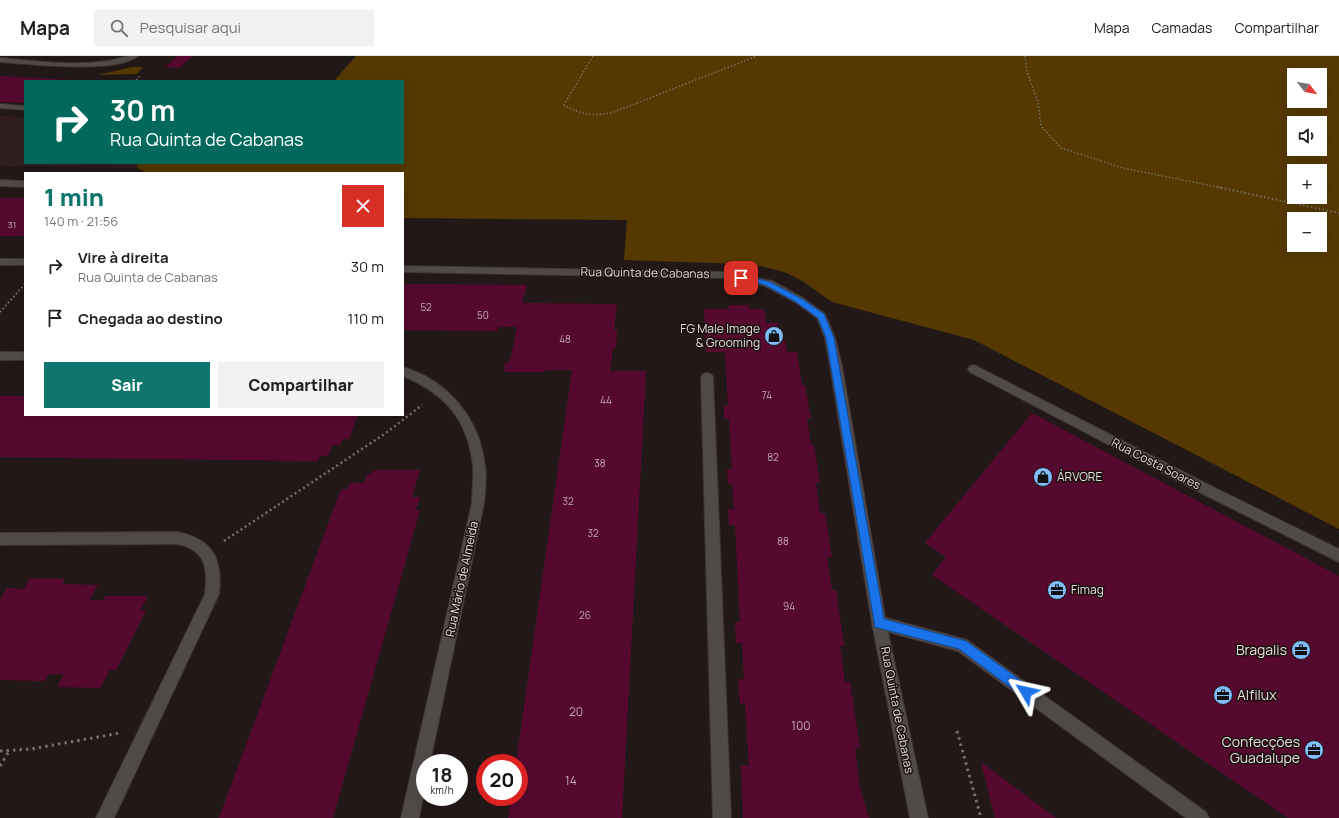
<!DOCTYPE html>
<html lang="pt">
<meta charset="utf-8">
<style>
:root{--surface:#fff;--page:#f2f2f2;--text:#202124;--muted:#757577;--line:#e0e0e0;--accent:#0f766e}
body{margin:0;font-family:Manrope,sans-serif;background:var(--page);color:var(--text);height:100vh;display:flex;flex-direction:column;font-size:15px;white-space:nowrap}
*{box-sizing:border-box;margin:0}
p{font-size:13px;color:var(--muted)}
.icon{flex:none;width:22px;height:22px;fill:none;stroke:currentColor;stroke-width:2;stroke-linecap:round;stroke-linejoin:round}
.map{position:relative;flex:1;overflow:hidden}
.sheet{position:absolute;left:24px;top:116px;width:380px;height:244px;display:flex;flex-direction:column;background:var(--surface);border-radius:0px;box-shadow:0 4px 16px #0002}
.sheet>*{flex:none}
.hud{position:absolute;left:24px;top:24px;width:380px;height:84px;border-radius:0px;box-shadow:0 4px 16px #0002;background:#00695c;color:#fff;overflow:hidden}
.needle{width:26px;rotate:121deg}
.buttons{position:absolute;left:1287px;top:12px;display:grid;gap:8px}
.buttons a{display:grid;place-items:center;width:40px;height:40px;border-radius:0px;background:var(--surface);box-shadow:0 4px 16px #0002;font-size:20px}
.speed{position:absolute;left:416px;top:698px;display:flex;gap:8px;font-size:20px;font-weight:700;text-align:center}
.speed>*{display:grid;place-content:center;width:52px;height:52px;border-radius:50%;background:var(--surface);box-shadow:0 4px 16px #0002;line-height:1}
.speed small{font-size:10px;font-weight:400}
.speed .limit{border:6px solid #d22;background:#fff;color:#111}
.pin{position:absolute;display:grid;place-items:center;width:34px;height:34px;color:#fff;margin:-17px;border-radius:8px;box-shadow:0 2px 6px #0006}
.me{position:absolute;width:44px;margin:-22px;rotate:306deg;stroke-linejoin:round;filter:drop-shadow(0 0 3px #0008)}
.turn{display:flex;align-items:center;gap:14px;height:84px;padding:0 20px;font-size:18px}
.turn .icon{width:52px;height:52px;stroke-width:2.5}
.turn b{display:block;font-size:28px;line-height:34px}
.round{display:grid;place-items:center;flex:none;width:42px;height:42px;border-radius:0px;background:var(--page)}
.summary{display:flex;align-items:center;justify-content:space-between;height:68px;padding:0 20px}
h1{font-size:24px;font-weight:800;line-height:30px;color:var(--accent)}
.primary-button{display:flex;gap:8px;margin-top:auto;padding:8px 20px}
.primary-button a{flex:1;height:46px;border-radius:0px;background:var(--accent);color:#fff;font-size:16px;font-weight:800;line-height:46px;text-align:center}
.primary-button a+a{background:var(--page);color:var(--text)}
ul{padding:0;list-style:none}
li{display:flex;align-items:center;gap:12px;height:52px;padding:0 20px}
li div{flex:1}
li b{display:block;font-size:15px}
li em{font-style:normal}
header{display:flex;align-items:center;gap:24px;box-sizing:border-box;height:56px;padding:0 20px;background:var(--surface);border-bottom:1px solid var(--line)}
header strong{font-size:19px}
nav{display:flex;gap:22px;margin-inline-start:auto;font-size:14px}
.search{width:280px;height:36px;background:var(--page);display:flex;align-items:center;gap:10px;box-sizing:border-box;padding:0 14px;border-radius:0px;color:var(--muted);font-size:15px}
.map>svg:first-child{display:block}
.built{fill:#301f1e}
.green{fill:#563900;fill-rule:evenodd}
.building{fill:#56092f}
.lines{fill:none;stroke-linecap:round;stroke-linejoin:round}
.service-casing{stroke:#3e3434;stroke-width:2}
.minor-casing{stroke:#3e3434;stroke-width:2}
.path-far3{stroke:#776e6d;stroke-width:1.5;stroke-dasharray:1.5 2;stroke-linecap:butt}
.path-far2{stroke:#776e6d;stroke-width:2;stroke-dasharray:1.5 2.5;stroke-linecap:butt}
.path-far1{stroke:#776e6d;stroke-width:2.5;stroke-dasharray:2 3;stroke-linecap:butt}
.path{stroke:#776e6d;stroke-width:3;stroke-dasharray:2.5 4;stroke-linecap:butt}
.service{fill:#504b49;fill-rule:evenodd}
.minor{fill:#504b49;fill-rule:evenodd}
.route{fill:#1a73e8;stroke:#114b97}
.labels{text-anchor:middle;stroke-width:3;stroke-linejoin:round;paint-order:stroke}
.far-number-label{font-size:9px;fill:#c2a9b2}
.number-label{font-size:10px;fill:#c2a9b2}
.street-label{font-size:12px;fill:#e6dedd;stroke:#1a100f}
.poi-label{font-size:12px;fill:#e6dedd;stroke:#1a100f;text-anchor:start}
.near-number-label{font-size:12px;fill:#c2a9b2}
.near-poi-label{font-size:14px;fill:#e6dedd;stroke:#1a100f;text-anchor:end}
</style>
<header>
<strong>Mapa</strong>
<div class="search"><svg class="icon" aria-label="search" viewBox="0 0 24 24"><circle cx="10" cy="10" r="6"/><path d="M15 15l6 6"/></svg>Pesquisar aqui</div>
<nav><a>Mapa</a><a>Camadas</a><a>Compartilhar</a></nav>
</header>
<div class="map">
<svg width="1339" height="762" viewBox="0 0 1339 762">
<rect width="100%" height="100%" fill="#231818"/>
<polygon class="built" points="0,60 25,61 25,107 138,107 137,112 0,110"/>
<g class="green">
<path d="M 356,0 L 1339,0 L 1339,473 L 974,284 L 832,246 L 804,226 L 787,217 L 765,211 L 743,208 L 624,204 L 627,164 L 403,162 L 403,117 L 148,117 L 137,112 L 138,107 L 403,107 L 403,25 L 334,25 ZM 1294,19 L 1320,19 L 1320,45 L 1294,45 ZM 1294,67 L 1320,67 L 1320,93 L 1294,93 ZM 1294,115 L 1320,115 L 1320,141 L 1294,141 ZM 1294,163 L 1320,163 L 1320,189 L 1294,189 Z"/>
<polygon points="132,11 143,11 137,18 98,19"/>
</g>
<g class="building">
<polygon points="178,0 193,0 179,12 165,11"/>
<polygon points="0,20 73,24 73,25 25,25 25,47 0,46"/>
<rect x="0" y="142" width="25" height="38"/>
<polygon points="403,228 527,229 522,247 617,248 614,274 617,274 616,292 613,292 610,315 646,315 622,762 508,762 511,741 519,741 519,707 516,707 572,314 545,314 545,316 506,316 504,314 505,307 510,305 517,271 498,271 497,275 403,274"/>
<polygon points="729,249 749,249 749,253 764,253 766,267 778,267 780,284 785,285 787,296 797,296 802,329 805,329 811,363 807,362 811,389 814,389 820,427 816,427 820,457 825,457 832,501 827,501 832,534 836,534 844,590 840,590 845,626 850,626 860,692 855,692 860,732 869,762 743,762 741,709 749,710 745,647 740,648 738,624 744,623 742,587 736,587 735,566 740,566 735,469 729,469 728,453 734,453 732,428 728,428 727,413 732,413 729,363 724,363 724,350 728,350 725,296 706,296 704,253 729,253"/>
<polygon points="0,340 25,340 25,359 358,359 349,383 343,383 340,389 332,389 328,400 320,400 318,405 0,401"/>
<polygon points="1032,357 1339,520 1339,762 1288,762 932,519 946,501 925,487"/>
<polygon points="376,414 420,414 412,441 420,441 416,454 420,454 333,762 219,762 341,433 347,433 350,427 364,427 367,419"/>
<polygon points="30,522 65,523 62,528 98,529 89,544 103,544 106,540 148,540 140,555 146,554 116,614 110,614 100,632 57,631 64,618 49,618 45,625 0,624 0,544 7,532 24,533"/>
<polygon points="981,706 1056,762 995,762"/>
</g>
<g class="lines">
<defs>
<g id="service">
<polygon points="974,309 1207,428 1339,493 1339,506 1199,436 970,316 968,313 970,310"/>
<polygon points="879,560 967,584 1206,756 1209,762 1186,762 958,595 874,572 872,567 874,562"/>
</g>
<g id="minor">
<path d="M 128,0 L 138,0 C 117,18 29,8 0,6 L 0,2 C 41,5 88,13 128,0 Z"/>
<polygon points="0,48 25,50 25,54 0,52"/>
<polygon points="0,124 25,125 25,131 0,130"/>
<rect x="0" y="203" width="25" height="6"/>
<polygon points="403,210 728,216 772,225 803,242 825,258 835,282 842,310 886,567 928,762 910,762 872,567 830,310 825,282 817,262 795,246 765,230 728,222 403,216"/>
<rect x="0" y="296" width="25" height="8"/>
<path d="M 403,311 C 449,325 480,363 485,410 C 487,422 485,435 484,447 L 430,707 L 425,707 L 425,731 L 419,762 L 401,762 L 472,447 C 472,435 474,422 473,410 C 468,363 445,338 403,320 Z"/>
<polygon points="707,317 711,318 713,321 731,762 713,762 701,321 703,318"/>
<path d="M 177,476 C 213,483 223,503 219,538 L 114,762 L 96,762 L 205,538 C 208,512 206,494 177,488 L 0,489 L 0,477 Z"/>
</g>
</defs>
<use href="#service" class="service-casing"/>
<use href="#minor" class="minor-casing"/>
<g class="path-far3">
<path d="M 593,0 L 564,49 C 581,59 595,61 614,56 L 757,0"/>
<polyline points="1025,0 1027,16 1038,46 1041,70 1061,92 1123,112 1222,132"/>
<polyline points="136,24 141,19"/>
</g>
<g class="path-far2">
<polyline points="1217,131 1339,157"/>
<polyline points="0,256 25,228"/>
</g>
<polyline class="path-far1" points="224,485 386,377 422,349"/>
<g class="path">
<polyline points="957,675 981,762"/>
<polyline points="0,695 31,693 120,677"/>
<polyline points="0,710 9,695"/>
</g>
<use href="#service" class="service"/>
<use href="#minor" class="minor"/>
</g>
<polygon class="route" points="741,219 770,226 802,243 824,258 834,282 884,563 966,585 1030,631 1032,636 1030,640 1026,641 1022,640 959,593 875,571 826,282 818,262 796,246 765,229 738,223 737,222"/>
<defs>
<symbol id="shop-disc" viewBox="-11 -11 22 22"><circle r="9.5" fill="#81bcfa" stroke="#1a100f"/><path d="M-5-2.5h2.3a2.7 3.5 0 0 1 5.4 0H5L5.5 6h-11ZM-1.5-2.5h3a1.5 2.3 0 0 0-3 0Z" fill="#111"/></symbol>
<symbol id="office-disc" viewBox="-11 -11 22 22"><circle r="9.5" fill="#81bcfa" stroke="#1a100f"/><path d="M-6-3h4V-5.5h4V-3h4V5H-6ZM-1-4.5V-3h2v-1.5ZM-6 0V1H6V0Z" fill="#111"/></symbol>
</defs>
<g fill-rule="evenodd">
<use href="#shop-disc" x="763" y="269" width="22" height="22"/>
<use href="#shop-disc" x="1032" y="410" width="22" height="22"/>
<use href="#office-disc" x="1046" y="523" width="22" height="22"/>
<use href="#office-disc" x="1290" y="583" width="22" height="22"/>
<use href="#office-disc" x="1212" y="628" width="22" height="22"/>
<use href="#office-disc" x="1303" y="683" width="22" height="22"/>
</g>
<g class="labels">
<g class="far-number-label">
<text x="12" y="172">31</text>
</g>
<g class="number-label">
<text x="426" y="255">52</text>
<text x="483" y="263">50</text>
<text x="565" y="287">48</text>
<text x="767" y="343">74</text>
<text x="606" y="348">44</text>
<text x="773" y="405">82</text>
<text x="600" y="411">38</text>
<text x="568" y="449">32</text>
<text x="593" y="481">32</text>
<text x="783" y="489">88</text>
<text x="789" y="554">94</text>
<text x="585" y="563">26</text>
</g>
<g class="street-label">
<text transform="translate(645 217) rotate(1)" y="4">Rua Quinta de Cabanas</text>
<text transform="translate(1156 408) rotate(27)" y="4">Rua Costa Soares</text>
<text transform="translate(462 523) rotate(-78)" y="4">Rua Mário de Almeida</text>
<text transform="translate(897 654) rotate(79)" y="4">Rua Quinta de Cabanas</text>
</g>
<g class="poi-label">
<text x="760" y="277" text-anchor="end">FG Male Image<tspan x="760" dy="14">&amp; Grooming</tspan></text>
<text x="1057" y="425">ÁRVORE</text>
<text x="1071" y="538">Fimag</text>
</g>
<g class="near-number-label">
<text x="576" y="660">20</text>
<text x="801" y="674">100</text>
<text x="571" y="729">14</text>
</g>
<g class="near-poi-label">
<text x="1287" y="599">Bragalis</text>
<text x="1237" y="644" text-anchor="start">Alfilux</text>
<text x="1300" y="691">Confecções<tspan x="1300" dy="16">Guadalupe</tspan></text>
</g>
</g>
</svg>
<div class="buttons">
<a><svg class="needle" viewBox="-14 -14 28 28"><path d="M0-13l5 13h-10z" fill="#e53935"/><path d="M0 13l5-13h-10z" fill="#757577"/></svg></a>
<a><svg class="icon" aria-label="sound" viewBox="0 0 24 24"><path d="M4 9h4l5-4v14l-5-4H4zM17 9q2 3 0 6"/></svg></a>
<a>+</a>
<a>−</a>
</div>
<div class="speed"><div>18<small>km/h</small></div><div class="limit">20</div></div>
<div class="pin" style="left:741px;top:222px;background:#d93025"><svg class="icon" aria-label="arrive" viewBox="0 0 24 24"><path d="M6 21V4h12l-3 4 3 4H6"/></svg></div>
<svg class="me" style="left:1026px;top:636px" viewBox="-20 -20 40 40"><path d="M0-17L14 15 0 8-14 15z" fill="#1a73e8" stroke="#fff" stroke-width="4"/></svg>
<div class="hud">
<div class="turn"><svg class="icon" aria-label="right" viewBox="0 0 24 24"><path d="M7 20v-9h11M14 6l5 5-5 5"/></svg><div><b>30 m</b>Rua Quinta de Cabanas</div></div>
</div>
<section class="sheet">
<div class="summary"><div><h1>1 min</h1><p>140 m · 21:56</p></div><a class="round" style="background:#d93025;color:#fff"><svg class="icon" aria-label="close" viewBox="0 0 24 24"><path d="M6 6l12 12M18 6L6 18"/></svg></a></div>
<ul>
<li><svg class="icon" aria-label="right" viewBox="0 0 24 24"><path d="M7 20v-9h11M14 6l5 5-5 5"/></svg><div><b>Vire à direita</b><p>Rua Quinta de Cabanas</p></div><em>30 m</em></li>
<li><svg class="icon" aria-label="arrive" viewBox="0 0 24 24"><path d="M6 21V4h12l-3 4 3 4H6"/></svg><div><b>Chegada ao destino</b></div><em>110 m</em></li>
</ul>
<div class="primary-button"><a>Sair</a><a>Compartilhar</a></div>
</section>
</div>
